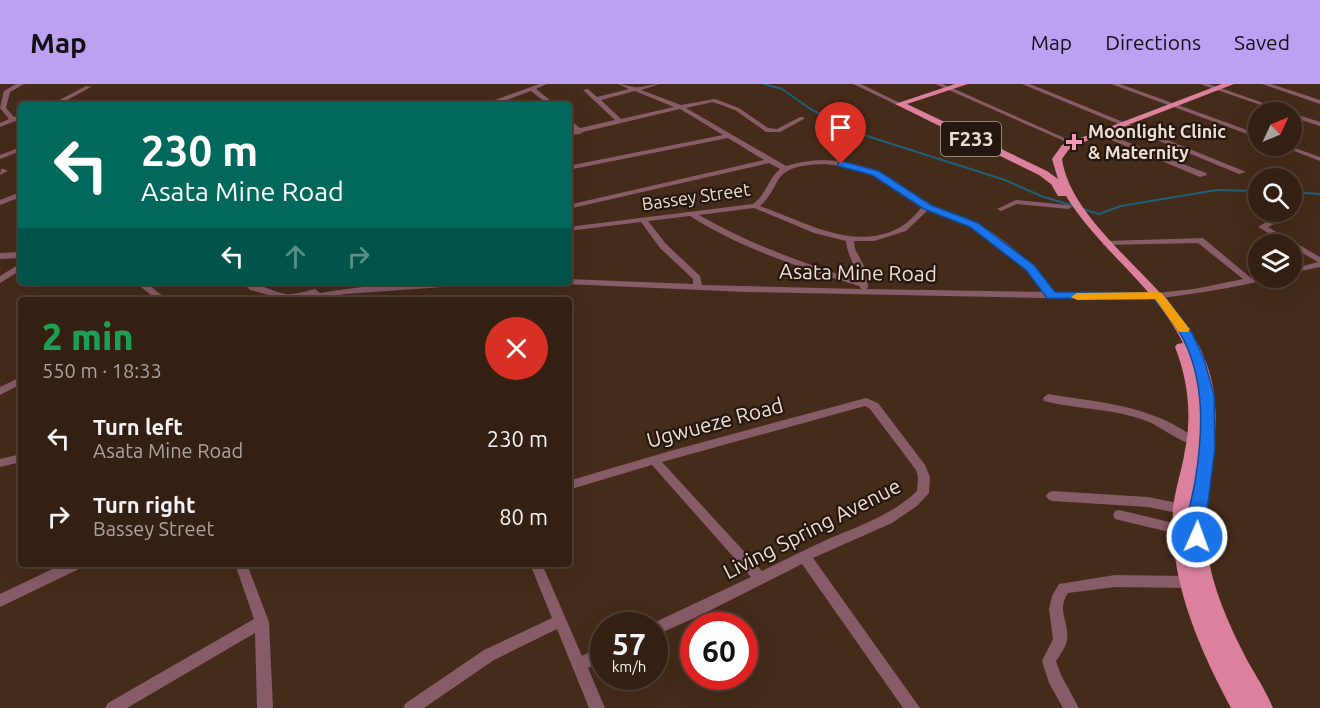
<!DOCTYPE html>
<meta charset="utf-8">
<style>
:root{--surface:#342013;--page:#3f2d21;--text:#f1f3f6;--muted:#a9a3a0;--line:#4e3e33;--accent:#bca0f2}
body{margin:0;font-family:Ubuntu,sans-serif;background:var(--page);color:var(--text);height:100vh;display:flex;flex-direction:column;font-size:22px;white-space:nowrap}
*{box-sizing:border-box;margin:0}
p{font-size:20px;color:var(--muted)}
.icon{flex:none;width:33px;height:33px;fill:none;stroke:currentColor;stroke-width:2;stroke-linecap:round;stroke-linejoin:round}
.map{position:relative;flex:1;overflow:hidden}
.details{position:absolute;left:18px;top:213px;width:554px;height:270px;display:flex;flex-direction:column;background:var(--surface);border-radius:6px;box-shadow:0 6px 24px #0002,0 0 0 2px var(--line)}
.details>*{flex:none}
.guide{position:absolute;left:18px;top:18px;width:554px;height:183px;border-radius:6px;box-shadow:0 6px 24px #0002,0 0 0 2px var(--line);background:#00695c;color:#fff;overflow:hidden}
.needle{width:39px;rotate:46deg}
.tools{position:absolute;left:1248px;top:18px;display:grid;gap:12px}
.tools a{display:grid;place-items:center;width:54px;height:54px;border-radius:50%;background:var(--surface);box-shadow:0 6px 24px #0002,0 0 0 2px var(--line);font-size:30px}
.speed{position:absolute;left:590px;top:528px;display:flex;gap:12px;font-size:30px;font-weight:700;text-align:center}
.speed>*{display:grid;place-content:center;width:78px;height:78px;border-radius:50%;background:var(--surface);box-shadow:0 6px 24px #0002,0 0 0 2px var(--line);line-height:1}
.speed small{font-size:15px;font-weight:400}
.speed .limit{border:9px solid #d22;background:#fff;color:#111}
.pin{position:absolute;display:grid;place-items:center;width:51px;height:51px;color:#fff;margin:-62px -26px;border-radius:50% 50% 50% 0;rotate:-45deg;box-shadow:0 0 6px #0007}
.pin .icon{rotate:45deg}
.me{position:absolute;width:66px;margin:-33px;rotate:2deg;stroke-linejoin:round;filter:drop-shadow(0 0 4px #0008)}
.turn{display:flex;align-items:center;gap:21px;height:126px;padding:0 24px;font-size:27px}
.turn .icon{width:78px;height:78px;stroke-width:2.5}
.turn b{display:block;font-size:42px;line-height:51px}
.lanes{display:flex;align-items:center;height:57px;padding:0 24px;background:#0003;justify-content:center;gap:30px;direction:ltr}
.lanes .off{opacity:.35}
.round{display:grid;place-items:center;flex:none;width:63px;height:63px;border-radius:32px;background:var(--page)}
.head{display:flex;align-items:center;justify-content:space-between;height:102px;padding:0 24px}
h1{font-size:36px;font-weight:800;line-height:45px;color:#1e9e55}
ul{padding:0;list-style:none}
li{display:flex;align-items:center;gap:18px;height:78px;padding:0 24px}
li div{flex:1}
li b{display:block;font-size:22px}
li em{font-style:normal}
header{display:flex;align-items:center;gap:36px;box-sizing:border-box;height:84px;padding:0 30px;background:var(--accent);color:#111}
header strong{font-size:28px}
nav{display:flex;gap:33px;margin-inline-start:auto;font-size:21px}
.map>svg:first-child{display:block}
.lines{fill:none;stroke-linecap:round;stroke-linejoin:round}
.stream{stroke:#1e6179;stroke-width:2}
.minor{fill:#885b68;fill-rule:evenodd}
.primary{fill:#db819e;fill-rule:evenodd}
.route{fill:#1a73e8;stroke:#114b97;stroke-width:1.5}
.slow{fill:#f59e0b}
.poi-dot{fill:#f19ab1;stroke:#23170f;stroke-width:2}
.labels{text-anchor:middle;stroke-width:4.5;stroke-linejoin:round;paint-order:stroke}
.far-poi-label{font-size:18px;font-weight:bold;fill:#eeddd1;stroke:#23170f;text-anchor:start}
.far-street-label{font-size:18px;fill:#eeddd1;stroke:#23170f}
.shield{fill:#23170f;stroke:#b1a297;stroke-width:1.5}
.shield-label{font-size:20px;font-weight:bold;fill:#eeddd1}
.street-label{font-size:21px;fill:#eeddd1;stroke:#23170f}
</style>
<header>
<strong>Map</strong>
<nav><a>Map</a><a>Directions</a><a>Saved</a></nav>
</header>
<div class="map">
<svg width="1320" height="624" viewBox="0 0 1320 624">
<rect width="100%" height="100%" fill="#452b19"/>
<g class="lines">
<g class="stream">
<polyline points="764,0 782,5 812,26 867,52 1005,96 1041,112 1077,123"/>
<polyline points="1292,108 1320,110"/>
<polyline points="1083,125 1099,130 1121,122 1217,106 1258,107"/>
</g>
<g class="minor">
<polygon points="16,0 24,0 10,8 6,24 14,33 21,31 21,35 0,43 0,39 9,35 0,24 4,7"/>
<polygon points="539,0 547,0 536,5 556,21 549,21 531,7 496,20 444,21 447,19 495,16"/>
<path d="M 618,0 C 624,0 628,2 634,3 C 641,4 652,0 660,0 L 641,6 L 681,21 L 715,15 L 739,24 L 768,44 L 777,45 L 800,33 L 804,33 L 804,35 L 780,48 L 766,48 L 735,26 L 713,18 L 686,24 L 786,82 C 820,71 860,76 892,95 C 903,102 913,112 925,119 C 939,126 954,128 968,135 C 1003,151 1031,178 1054,208 L 1147,210 L 1194,205 L 1243,195 L 1198,159 L 1103,161 L 1103,157 L 1106,157 L 1203,154 L 1251,194 L 1258,192 L 1267,194 L 1266,196 C 1227,205 1187,211 1147,216 L 746,208 L 565,200 L 564,198 L 568,198 L 568,195 L 693,200 L 693,195 L 660,164 L 641,138 L 568,147 L 568,143 L 753,120 C 766,111 768,95 780,85 L 769,79 L 568,125 L 568,121 L 764,76 L 728,54 L 568,86 L 568,82 L 723,51 L 680,25 L 583,48 L 580,50 L 568,51 L 568,47 L 574,46 L 568,41 L 568,35 L 580,44 L 615,36 L 583,6 L 588,5 L 597,13 L 629,5 ZM 635,7 L 674,23 L 621,35 L 601,16 ZM 824,80 C 848,82 871,87 891,101 C 902,108 911,117 922,123 C 916,130 910,137 902,142 C 866,164 825,148 791,134 C 781,130 770,126 760,122 C 768,115 772,107 777,98 C 786,81 807,81 824,80 ZM 754,124 L 814,149 L 846,157 C 847,171 856,181 857,196 C 803,179 749,160 699,131 ZM 928,126 C 940,130 952,133 964,138 C 996,154 1023,180 1045,208 L 867,205 L 868,203 L 865,184 L 855,165 L 854,157 L 874,157 L 906,147 ZM 690,132 C 742,165 801,184 859,202 L 861,205 L 702,201 L 700,192 L 666,160 L 648,137 Z"/>
<polygon points="853,0 861,0 902,20 897,21"/>
<polygon points="935,0 943,0 1076,59 1071,60"/>
<polygon points="1022,0 1030,0 1246,88 1239,90"/>
<polygon points="1111,0 1120,0 1258,50 1258,54"/>
<polygon points="1200,0 1209,0 1289,28 1281,28"/>
<polygon points="1262,0 1271,0 1320,16 1320,20"/>
<polygon points="86,2 91,3 58,21 50,21"/>
<polygon points="1292,29 1320,38 1320,42 1292,33"/>
<polygon points="1099,47 1206,89 1207,91 1200,93 1097,50 1096,49"/>
<polygon points="1281,62 1289,62 1320,73 1320,77"/>
<polygon points="21,63 21,67 0,75 0,71"/>
<polygon points="1,85 4,85 8,87 0,91"/>
<polygon points="21,108 21,113 0,121 0,116"/>
<polygon points="1016,116 1068,121 1072,123 1068,125 1017,120 1001,127 997,125"/>
<polygon points="1282,128 1290,128 1290,136 1278,138 1268,143 1320,173 1320,183 1292,189 1292,185 1318,178 1292,163 1292,160 1287,160 1258,143 1273,134 1283,132"/>
<polygon points="21,168 21,174 0,175 0,169"/>
<polygon points="21,179 21,186 0,199 0,192"/>
<polygon points="135,198 145,198 168,216 157,216"/>
<path d="M 242,198 C 256,198 270,207 285,210 C 294,211 306,207 315,205 L 320,209 C 371,200 424,198 475,198 L 471,201 L 345,210 L 318,215 L 313,211 L 287,216 L 268,216 L 276,213 L 250,206 Z"/>
<polygon points="21,293 21,300 0,311 0,303"/>
<path d="M 1048,310 C 1084,316 1123,319 1157,333 C 1172,338 1184,347 1198,355 L 1200,358 L 1198,361 C 1187,363 1161,343 1149,338 C 1115,324 1079,326 1044,317 L 1043,314 Z"/>
<path d="M 866,314 L 878,319 L 925,381 L 930,393 L 929,409 L 917,422 L 892,439 L 813,474 L 920,624 L 903,624 L 802,480 L 701,531 L 654,552 L 654,542 L 649,541 L 751,493 L 652,381 L 568,406 L 568,397 L 670,367 ZM 865,322 L 870,325 L 916,386 L 918,393 L 917,407 C 891,432 858,442 826,456 C 804,466 783,477 762,487 L 662,378 Z"/>
<polygon points="21,370 21,378 0,383 0,375"/>
<polygon points="1052,407 1148,413 1182,420 1186,422 1188,425 1186,428 1182,430 1148,423 1052,417 1048,415 1046,412 1048,409"/>
<polygon points="1119,426 1182,441 1186,442 1188,446 1186,450 1182,451 1119,436 1115,435 1113,431 1115,427"/>
<polygon points="63,480 82,480 81,484 0,523 0,510"/>
<polygon points="235,480 247,480 269,538 273,624 257,624 255,549 127,624 105,624 108,619 254,535"/>
<polygon points="530,480 542,480 582,572 603,561 603,576 588,584 605,624 589,624 557,545 494,576 424,624 403,624 406,619 484,566 552,534"/>
<path d="M 1115,491 L 1188,492 L 1193,494 L 1195,498 L 1193,502 L 1188,504 L 1115,503 L 1068,509 C 1056,527 1070,538 1067,556 C 1066,563 1060,571 1056,577 L 1061,591 L 1079,624 L 1063,624 L 1049,599 L 1042,577 L 1053,555 L 1049,525 L 1052,512 L 1059,500 Z"/>
</g>
<path class="primary" d="M 955,0 L 968,0 L 907,20 L 1047,87 L 1058,95 L 1052,75 L 1062,61 L 1222,0 L 1234,0 L 1076,61 L 1069,65 L 1062,75 C 1072,144 1172,200 1202,268 C 1234,341 1198,395 1207,465 C 1212,504 1229,541 1247,576 C 1256,592 1266,607 1273,624 L 1231,624 C 1198,562 1169,496 1173,425 C 1175,405 1182,386 1185,366 C 1192,331 1188,296 1175,263 L 1177,260 L 1183,259 C 1155,202 1099,166 1066,112 L 1058,112 L 1051,100 L 1039,91 L 895,20 Z"/>
</g>
<path class="route" d="M 841,77 L 879,87 L 931,121 L 978,139 L 1034,181 L 1055,208 L 1162,209 L 1192,249 L 1204,275 L 1214,311 L 1215,363 L 1203,458 L 1197,460 L 1191,458 C 1183,441 1192,415 1195,398 C 1203,349 1206,294 1180,249 C 1173,237 1163,226 1154,215 L 1047,214 L 1026,186 L 970,143 L 924,125 L 872,91 L 838,82 L 838,78 Z"/>
<polygon class="slow" points="1158,208 1162,209 1188,243 1190,245 1188,248 1179,248 1155,215 1077,216 1071,213 1077,209"/>
<path class="poi-dot" d="M1071 49h6v6h6v6h-6v6h-6v-6h-6v-6h6z"/>
<g class="labels">
<g class="far-poi-label">
<text x="1088" y="54">Moonlight Clinic<tspan x="1088" dy="21">&amp; Maternity</tspan></text>
</g>
<g class="far-street-label">
<text transform="translate(696 113) rotate(-8)" y="6">Bassey Street</text>
</g>
<rect class="shield" x="941" y="38" width="60" height="34" rx="4.5"/>
<g class="shield-label">
<text x="971" y="62">F233</text>
</g>
<g class="street-label">
<text transform="translate(858 189) rotate(1)" y="7">Asata Mine Road</text>
<text transform="translate(715 339) rotate(-15)" y="7">Ugwueze Road</text>
<text transform="translate(812 445) rotate(-27)" y="7">Living Spring Avenue</text>
</g>
</g>
</svg>
<div class="tools">
<a><svg class="needle" viewBox="-14 -14 28 28"><path d="M0-13l5 13h-10z" fill="#e53935"/><path d="M0 13l5-13h-10z" fill="#a9a3a0"/></svg></a>
<a><svg class="icon" aria-label="search" viewBox="0 0 24 24"><circle cx="10" cy="10" r="6"/><path d="M15 15l6 6"/></svg></a>
<a><svg class="icon" aria-label="layers" viewBox="0 0 24 24"><path d="M12 4l9 5-9 5-9-5zM3 14l9 5 9-5"/></svg></a>
</div>
<div class="speed"><div>57<small>km/h</small></div><div class="limit">60</div></div>
<div class="pin" style="left:841px;top:80px;background:#d93025"><svg class="icon" aria-label="arrive" viewBox="0 0 24 24"><path d="M6 21V4h12l-3 4 3 4H6"/></svg></div>
<svg class="me" style="left:1197px;top:453px" viewBox="-20 -20 40 40"><circle r="17" fill="#1a73e8" stroke="#fff" stroke-width="3"/><path d="M0-11L8 9 0 5-8 9z" fill="#fff"/></svg>
<div class="guide">
<div class="turn"><svg class="icon" aria-label="left" viewBox="0 0 24 24"><path d="M17 20v-9H6M10 6l-5 5 5 5"/></svg><div><b>230 m</b>Asata Mine Road</div></div>
<div class="lanes"><svg class="icon" aria-label="left" viewBox="0 0 24 24"><path d="M17 20v-9H6M10 6l-5 5 5 5"/></svg><svg class="icon off" aria-label="ahead" viewBox="0 0 24 24"><path d="M12 20V5M6 11l6-6 6 6"/></svg><svg class="icon off" aria-label="right" viewBox="0 0 24 24"><path d="M7 20v-9h11M14 6l5 5-5 5"/></svg></div>
</div>
<section class="details">
<div class="head"><div><h1>2 min</h1><p>550 m · 18:33</p></div><a class="round" style="background:#d93025;color:#fff"><svg class="icon" aria-label="close" viewBox="0 0 24 24"><path d="M6 6l12 12M18 6L6 18"/></svg></a></div>
<ul>
<li><svg class="icon" aria-label="left" viewBox="0 0 24 24"><path d="M17 20v-9H6M10 6l-5 5 5 5"/></svg><div><b>Turn left</b><p>Asata Mine Road</p></div><em>230 m</em></li>
<li><svg class="icon" aria-label="right" viewBox="0 0 24 24"><path d="M7 20v-9h11M14 6l5 5-5 5"/></svg><div><b>Turn right</b><p>Bassey Street</p></div><em>80 m</em></li>
</ul>
</section>
</div>
